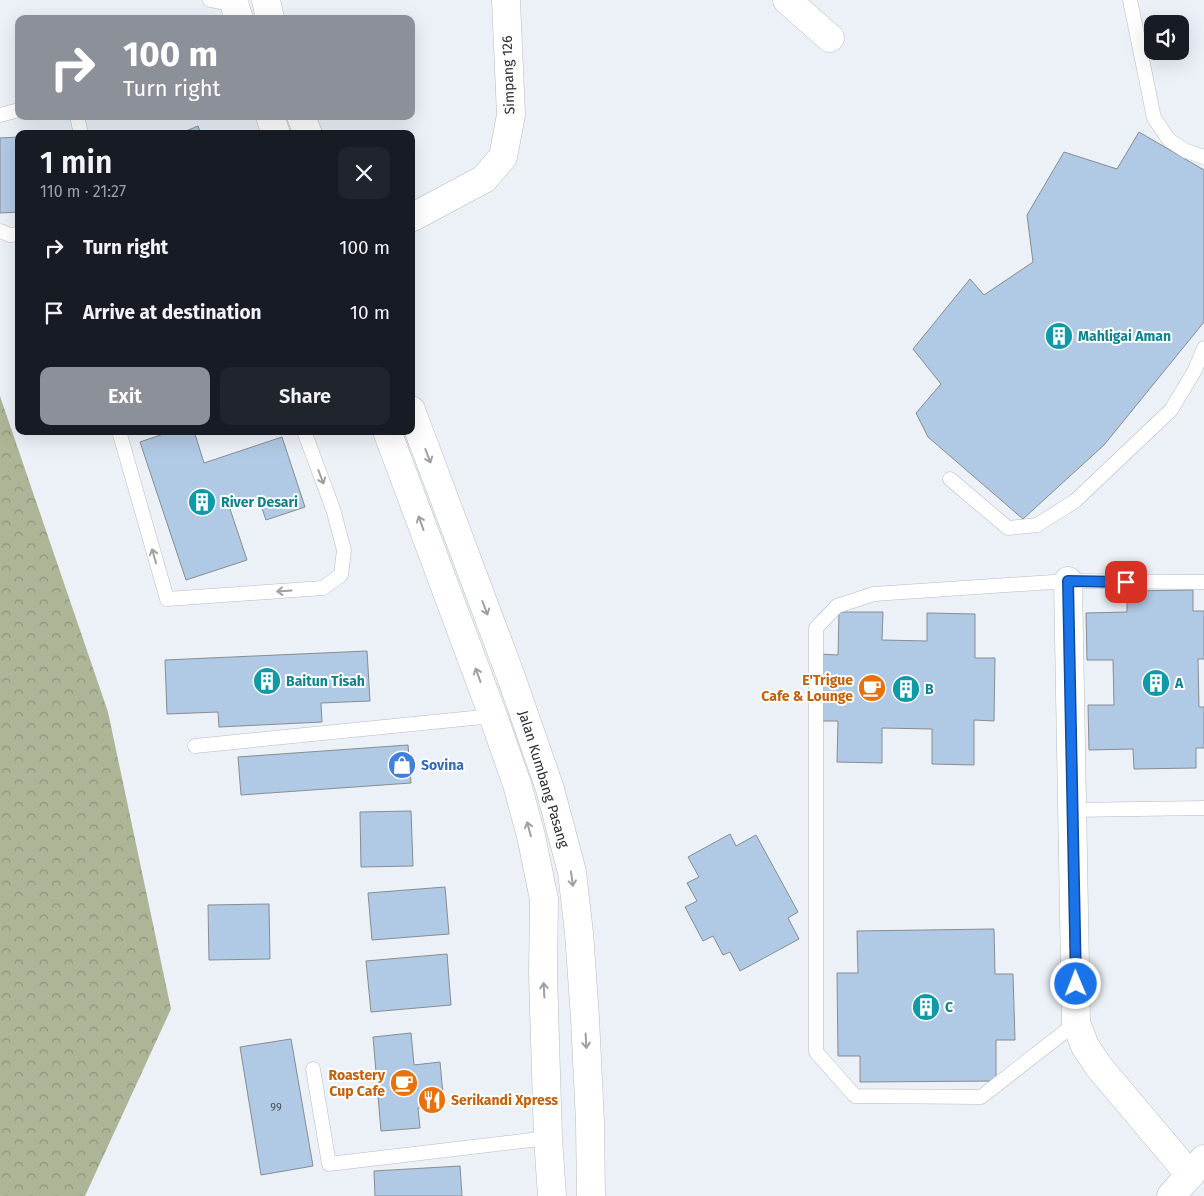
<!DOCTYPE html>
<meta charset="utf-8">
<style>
:root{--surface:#171b24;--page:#20242c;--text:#f1f3f6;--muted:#9ea1a6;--accent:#8c9099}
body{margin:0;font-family:"Fira Sans",sans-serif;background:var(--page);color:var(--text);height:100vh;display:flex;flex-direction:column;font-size:19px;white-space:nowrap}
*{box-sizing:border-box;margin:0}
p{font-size:16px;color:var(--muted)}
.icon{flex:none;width:28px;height:28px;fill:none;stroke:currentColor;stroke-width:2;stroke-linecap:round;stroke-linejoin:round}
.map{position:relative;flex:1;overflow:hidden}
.panel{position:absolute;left:15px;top:130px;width:400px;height:305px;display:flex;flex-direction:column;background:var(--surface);border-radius:10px;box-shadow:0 5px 20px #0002}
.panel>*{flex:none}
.hud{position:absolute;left:15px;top:15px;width:400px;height:105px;border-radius:10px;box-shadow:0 5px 20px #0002;background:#8c9099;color:#fff;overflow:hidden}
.tools{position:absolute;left:1144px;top:15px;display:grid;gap:10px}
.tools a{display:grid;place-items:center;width:45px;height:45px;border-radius:10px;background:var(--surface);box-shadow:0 5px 20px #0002;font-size:25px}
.pin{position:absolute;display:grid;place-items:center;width:42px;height:42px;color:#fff;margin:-21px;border-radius:10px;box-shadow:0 2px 8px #0006}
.me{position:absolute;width:55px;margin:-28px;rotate:359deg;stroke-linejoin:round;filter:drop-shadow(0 0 4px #0008)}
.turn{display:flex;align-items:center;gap:18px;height:105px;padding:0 25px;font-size:22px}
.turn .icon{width:65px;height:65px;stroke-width:2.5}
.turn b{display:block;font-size:35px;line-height:42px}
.round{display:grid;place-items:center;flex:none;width:52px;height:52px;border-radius:10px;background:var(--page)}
.head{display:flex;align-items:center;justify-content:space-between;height:85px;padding:0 25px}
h1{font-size:30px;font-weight:600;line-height:38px}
.button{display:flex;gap:10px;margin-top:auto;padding:10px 25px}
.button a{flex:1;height:58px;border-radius:10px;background:var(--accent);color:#fff;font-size:20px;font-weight:600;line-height:58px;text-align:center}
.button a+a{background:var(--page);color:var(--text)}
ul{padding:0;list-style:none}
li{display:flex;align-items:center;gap:15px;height:65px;padding:0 25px}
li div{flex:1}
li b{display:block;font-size:19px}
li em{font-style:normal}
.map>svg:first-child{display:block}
.forest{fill:url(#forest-crowns)}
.building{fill:#b0c9e4;stroke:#878c92}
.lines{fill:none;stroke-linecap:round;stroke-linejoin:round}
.lane-casing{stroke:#b6bbc1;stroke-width:15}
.street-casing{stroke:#b6bbc1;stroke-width:29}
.primary-casing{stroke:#b6bbc1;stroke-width:29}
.lane{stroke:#fff;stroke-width:14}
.street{stroke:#fff;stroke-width:28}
.primary{stroke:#fff;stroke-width:28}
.oneway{stroke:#9fa0a0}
.route-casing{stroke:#114b97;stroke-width:12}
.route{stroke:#1a73e8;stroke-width:9}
.labels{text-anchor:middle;stroke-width:4;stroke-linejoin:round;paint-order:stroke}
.number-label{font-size:11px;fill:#4b525b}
.street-label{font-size:14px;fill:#292b2d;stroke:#fff}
.culture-label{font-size:14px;font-weight:bold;fill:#0d838f;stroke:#fff;text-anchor:start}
.food-label{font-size:14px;font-weight:bold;fill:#c56008;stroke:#fff;text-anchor:end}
.shop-label{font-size:14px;font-weight:bold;fill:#366cbe;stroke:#fff;text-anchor:start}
</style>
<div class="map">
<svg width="1204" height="1196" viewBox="0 0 1204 1196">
<defs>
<pattern id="forest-crowns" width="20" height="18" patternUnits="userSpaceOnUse" patternTransform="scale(1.25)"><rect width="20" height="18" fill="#acb696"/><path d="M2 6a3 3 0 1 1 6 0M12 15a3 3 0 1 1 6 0" fill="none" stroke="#8c947b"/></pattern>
</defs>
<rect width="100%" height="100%" fill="#ebf1f7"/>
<polygon class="forest" points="0,396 108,712 171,1009 85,1196 0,1196"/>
<g class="building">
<polygon points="198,126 201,134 179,134"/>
<polygon points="1139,132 1204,170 1204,322 1104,445 1023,519 928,437 916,413 941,384 913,349 970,279 984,295 1033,262 1027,215 1064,152 1117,169"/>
<polygon points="19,137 19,212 0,213 0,138"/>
<polygon points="172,431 194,431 204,463 282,437 305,507 266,520 258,497 229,506 247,560 186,580 140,442"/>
<polygon points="1193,590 1193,611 1204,611 1204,659 1198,659 1199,707 1204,707 1204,748 1196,748 1196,768 1134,769 1133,749 1089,750 1088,705 1114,705 1113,660 1087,660 1086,613 1127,612 1127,591"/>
<polygon points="839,612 883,612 882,640 927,641 927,613 975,614 975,658 995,658 994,721 974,720 974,765 932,764 932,729 882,728 882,763 837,762 838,721 817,721 818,654 838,655"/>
<polygon points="367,651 370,701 321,703 322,722 219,727 218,712 167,714 165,660"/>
<polygon points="408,745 411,783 241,795 238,757"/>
<polygon points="411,811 413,866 361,867 360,812"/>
<polygon points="730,834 736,846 756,835 798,912 788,918 799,939 740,971 730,952 723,955 713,936 703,941 685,907 697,901 687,883 699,877 688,857"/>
<polygon points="445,887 449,934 372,940 368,893"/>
<polygon points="269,904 270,959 209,960 208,905"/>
<polygon points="994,929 995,974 1013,974 1015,1040 996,1040 996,1081 860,1082 860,1056 838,1056 837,973 858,973 857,931"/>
<polygon points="447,954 451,1005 371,1012 366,961"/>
<polygon points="411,1033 414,1065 440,1062 444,1105 418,1108 420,1128 381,1131 373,1037"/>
<polygon points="291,1039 313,1166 261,1175 240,1047"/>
<polygon points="460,1166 462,1196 375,1196 374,1171"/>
</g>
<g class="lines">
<defs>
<g id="lane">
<polyline points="210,0 234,5"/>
<polyline points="1130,0 1154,118 1169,140 1186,151 1204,157"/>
<polyline points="0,115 19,110"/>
<polyline points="77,116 81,134"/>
<polyline points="0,231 10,235 19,234"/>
<polyline points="119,431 167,599 323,588 341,575 344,550 333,509 304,431"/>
<polyline points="950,479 1008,528 1037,525 1075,501 1171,410 1195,370 1204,348"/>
<polyline points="195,746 493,716"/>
<polyline points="1072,810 1204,808"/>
<polyline points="1076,1023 981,1097 855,1096 816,1052 816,628 837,606 874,594 1068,581 1204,582"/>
<polyline points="313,1069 329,1164 548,1138"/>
</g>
<g id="street">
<polyline points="787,0 830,38"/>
<polyline points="411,218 484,179 503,157 511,115 506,0"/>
<polyline points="1068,581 1076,1023 1085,1046 1099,1067 1190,1175"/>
<polyline points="1171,1196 1204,1159"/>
</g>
<g id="primary">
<polyline points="233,0 239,19"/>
<polyline points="266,0 270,19"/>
<polyline points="270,116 276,134"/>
<polyline points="301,116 308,134"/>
<polyline points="411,410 510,674 550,789 572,872 579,933 585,1018 590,1122 591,1196"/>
<polyline points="387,431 493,716 517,784 531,836 544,899 543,975 548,1138 552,1196"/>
</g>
</defs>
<use href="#lane" class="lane-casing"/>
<use href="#street" class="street-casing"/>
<use href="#primary" class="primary-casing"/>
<use href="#lane" class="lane"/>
<use href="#street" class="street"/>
<use href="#primary" class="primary"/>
</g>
<defs><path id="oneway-shaft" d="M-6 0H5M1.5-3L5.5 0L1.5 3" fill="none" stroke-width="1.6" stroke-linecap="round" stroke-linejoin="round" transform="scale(1.25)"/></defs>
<g class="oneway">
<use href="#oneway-shaft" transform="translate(428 456) rotate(69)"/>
<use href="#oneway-shaft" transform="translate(321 477) rotate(69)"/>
<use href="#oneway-shaft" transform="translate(421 523) rotate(-110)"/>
<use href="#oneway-shaft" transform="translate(154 556) rotate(-106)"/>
<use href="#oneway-shaft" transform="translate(284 591) rotate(176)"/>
<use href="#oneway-shaft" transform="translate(485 608) rotate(69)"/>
<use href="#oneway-shaft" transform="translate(478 675) rotate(-110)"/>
<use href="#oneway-shaft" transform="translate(529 829) rotate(-105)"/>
<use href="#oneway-shaft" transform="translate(572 879) rotate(82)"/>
<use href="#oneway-shaft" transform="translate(544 990) rotate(-93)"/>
<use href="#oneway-shaft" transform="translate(586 1041) rotate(87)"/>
</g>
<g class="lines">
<defs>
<polyline id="route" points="1076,984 1068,581 1126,582"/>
</defs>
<use href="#route" class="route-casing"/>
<use href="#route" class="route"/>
</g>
<defs>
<symbol id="building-disc" viewBox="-11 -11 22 22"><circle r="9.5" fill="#0f9aa8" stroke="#fff"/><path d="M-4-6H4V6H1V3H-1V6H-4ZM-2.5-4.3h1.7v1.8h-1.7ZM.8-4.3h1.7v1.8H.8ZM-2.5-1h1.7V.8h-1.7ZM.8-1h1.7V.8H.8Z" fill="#fff"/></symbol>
<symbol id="cafe-disc" viewBox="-11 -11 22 22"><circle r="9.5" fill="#e8710a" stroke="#fff"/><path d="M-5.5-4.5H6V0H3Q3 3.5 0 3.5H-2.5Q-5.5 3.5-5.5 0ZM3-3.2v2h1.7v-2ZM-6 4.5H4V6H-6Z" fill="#fff"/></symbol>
<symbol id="shop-disc" viewBox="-11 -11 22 22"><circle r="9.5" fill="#3f7fe0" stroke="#fff"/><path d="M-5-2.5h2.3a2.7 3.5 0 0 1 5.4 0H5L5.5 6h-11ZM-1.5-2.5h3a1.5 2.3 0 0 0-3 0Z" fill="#fff"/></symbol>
<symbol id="restaurant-disc" viewBox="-11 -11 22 22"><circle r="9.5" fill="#e8710a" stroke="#fff"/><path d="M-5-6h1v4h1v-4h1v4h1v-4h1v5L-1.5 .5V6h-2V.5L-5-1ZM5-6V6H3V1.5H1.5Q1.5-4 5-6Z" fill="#fff"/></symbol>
</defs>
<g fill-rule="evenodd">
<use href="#building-disc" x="1043" y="320" width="32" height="32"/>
<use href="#building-disc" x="186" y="486" width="32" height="32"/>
<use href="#building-disc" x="251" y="665" width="32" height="32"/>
<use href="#building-disc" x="1140" y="667" width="32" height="32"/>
<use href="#cafe-disc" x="856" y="672" width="32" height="32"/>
<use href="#building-disc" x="890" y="673" width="32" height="32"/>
<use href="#shop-disc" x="386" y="749" width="32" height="32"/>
<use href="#building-disc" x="910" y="991" width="32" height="32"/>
<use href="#cafe-disc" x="388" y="1067" width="32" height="32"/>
<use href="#restaurant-disc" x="416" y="1084" width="32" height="32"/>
</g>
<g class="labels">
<g class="number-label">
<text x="276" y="1111">99</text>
</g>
<g class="street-label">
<text transform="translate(508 75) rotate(-92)" y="5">Simpang 126</text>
<text transform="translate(544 779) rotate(73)" y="5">Jalan Kumbang Pasang</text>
</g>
<g class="culture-label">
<text x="1078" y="341">Mahligai Aman</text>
<text x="221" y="507">River Desari</text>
<text x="286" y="686">Baitun Tisah</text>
<text x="1175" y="688">A</text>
<text x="925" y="694">B</text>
<text x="945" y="1012">C</text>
</g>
<g class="food-label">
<text x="853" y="685">E'Trigue<tspan x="853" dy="16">Cafe &amp; Lounge</tspan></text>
<text x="385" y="1080">Roastery<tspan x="385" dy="16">Cup Cafe</tspan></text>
<text x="451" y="1105" text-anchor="start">Serikandi Xpress</text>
</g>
<g class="shop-label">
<text x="421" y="770">Sovina</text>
</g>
</g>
</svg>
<div class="tools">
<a><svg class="icon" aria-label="sound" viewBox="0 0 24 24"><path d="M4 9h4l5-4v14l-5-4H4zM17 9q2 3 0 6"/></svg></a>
</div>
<div class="pin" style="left:1126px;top:582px;background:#d93025"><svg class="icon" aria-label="arrive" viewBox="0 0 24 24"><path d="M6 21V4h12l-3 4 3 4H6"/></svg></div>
<svg class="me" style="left:1076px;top:984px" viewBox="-20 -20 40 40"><circle r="17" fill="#1a73e8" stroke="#fff" stroke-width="3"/><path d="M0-11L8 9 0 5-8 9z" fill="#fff"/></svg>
<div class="hud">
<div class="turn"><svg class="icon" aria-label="right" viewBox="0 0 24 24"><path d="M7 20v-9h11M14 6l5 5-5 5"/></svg><div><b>100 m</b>Turn right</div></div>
</div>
<section class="panel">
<div class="head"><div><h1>1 min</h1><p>110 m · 21:27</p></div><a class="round"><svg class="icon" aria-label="close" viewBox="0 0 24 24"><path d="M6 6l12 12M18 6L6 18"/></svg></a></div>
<ul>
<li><svg class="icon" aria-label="right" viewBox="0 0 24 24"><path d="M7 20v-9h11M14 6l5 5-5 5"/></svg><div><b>Turn right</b></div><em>100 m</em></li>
<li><svg class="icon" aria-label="arrive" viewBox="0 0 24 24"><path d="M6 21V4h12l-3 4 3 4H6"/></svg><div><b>Arrive at destination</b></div><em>10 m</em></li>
</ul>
<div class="button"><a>Exit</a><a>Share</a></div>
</section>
</div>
